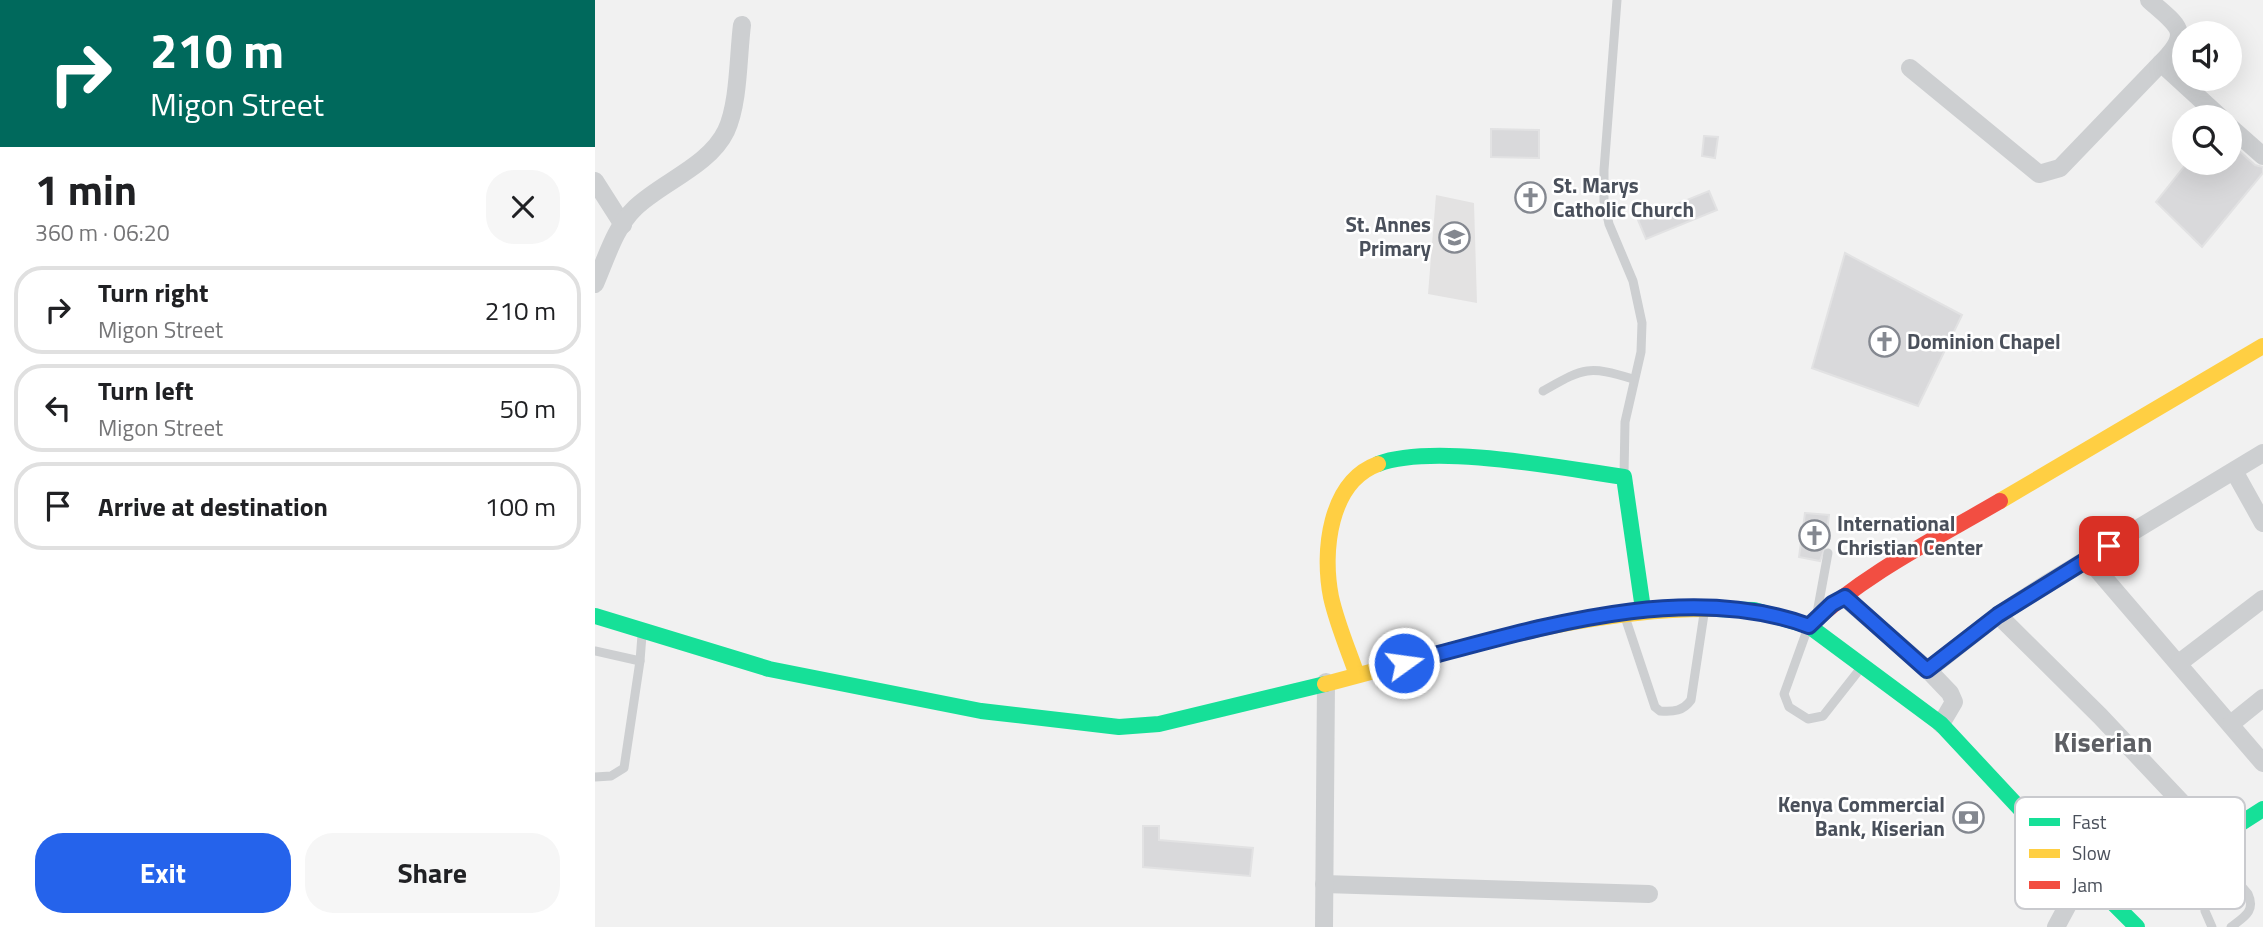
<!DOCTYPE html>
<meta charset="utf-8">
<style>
:root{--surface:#fff;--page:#f6f6f6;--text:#202124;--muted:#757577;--line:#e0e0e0;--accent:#2563eb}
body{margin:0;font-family:"Titillium Web",sans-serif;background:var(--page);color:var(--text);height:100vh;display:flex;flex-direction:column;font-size:26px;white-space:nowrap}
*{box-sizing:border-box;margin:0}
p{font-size:23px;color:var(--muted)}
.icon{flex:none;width:38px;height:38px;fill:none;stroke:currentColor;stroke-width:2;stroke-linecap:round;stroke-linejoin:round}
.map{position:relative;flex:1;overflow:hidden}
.details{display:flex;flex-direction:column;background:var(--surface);width:595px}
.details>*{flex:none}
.guide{background:#00695c;color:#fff;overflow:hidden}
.fabs{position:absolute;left:1577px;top:21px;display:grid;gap:14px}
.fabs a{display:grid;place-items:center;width:70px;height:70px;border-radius:50%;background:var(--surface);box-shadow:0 7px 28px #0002;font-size:35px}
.pin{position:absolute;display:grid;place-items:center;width:60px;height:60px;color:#fff;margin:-30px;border-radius:14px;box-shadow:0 4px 10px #0006}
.me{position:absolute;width:77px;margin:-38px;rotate:76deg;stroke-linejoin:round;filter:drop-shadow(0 0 5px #0008)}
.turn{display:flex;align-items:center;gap:24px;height:147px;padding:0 35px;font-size:32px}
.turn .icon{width:91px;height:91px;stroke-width:2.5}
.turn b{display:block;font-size:49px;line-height:60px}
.round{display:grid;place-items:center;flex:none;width:74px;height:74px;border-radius:28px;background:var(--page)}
.headline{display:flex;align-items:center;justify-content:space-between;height:119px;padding:0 35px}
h1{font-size:42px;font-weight:700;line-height:52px}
.primary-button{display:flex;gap:14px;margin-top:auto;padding:14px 35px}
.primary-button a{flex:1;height:80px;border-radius:28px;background:var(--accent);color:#fff;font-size:28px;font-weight:700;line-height:80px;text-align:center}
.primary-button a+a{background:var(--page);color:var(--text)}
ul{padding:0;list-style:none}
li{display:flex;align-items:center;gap:21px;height:88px;margin:0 14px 10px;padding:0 21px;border:4px solid var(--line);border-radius:28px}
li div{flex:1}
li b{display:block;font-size:26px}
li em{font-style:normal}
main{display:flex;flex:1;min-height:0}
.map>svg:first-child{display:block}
.education{fill:#e3e2e2}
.building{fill:#d9d9db;stroke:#e2e2e3;stroke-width:2}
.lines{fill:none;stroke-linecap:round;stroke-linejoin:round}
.lane{stroke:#cdcfd1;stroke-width:9}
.street{stroke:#cdcfd1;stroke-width:18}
.fast{stroke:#16e098;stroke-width:16}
.slow{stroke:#ffcf43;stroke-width:16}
.jam{stroke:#f24e42;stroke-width:16}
.route-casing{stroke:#184099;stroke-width:18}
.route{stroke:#2563eb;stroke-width:12}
.labels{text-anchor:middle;stroke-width:5;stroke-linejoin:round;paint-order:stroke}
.poi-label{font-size:21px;font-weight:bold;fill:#4a505b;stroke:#fff;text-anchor:start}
.district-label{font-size:28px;font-weight:bold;fill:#5d5f64;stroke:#fff}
.key{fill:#fff;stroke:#c9cace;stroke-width:2}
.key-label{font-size:19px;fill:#4a505b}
</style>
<main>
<section class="details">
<div class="guide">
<div class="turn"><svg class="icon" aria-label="right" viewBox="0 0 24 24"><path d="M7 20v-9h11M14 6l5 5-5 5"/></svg><div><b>210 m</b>Migon Street</div></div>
</div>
<div class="headline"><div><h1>1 min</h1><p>360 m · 06:20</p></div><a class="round"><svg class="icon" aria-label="close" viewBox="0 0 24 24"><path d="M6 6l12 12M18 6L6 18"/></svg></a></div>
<ul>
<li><svg class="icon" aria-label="right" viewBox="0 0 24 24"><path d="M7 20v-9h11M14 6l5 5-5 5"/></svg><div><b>Turn right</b><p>Migon Street</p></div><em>210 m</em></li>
<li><svg class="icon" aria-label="left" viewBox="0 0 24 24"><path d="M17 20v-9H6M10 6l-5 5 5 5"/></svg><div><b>Turn left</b><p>Migon Street</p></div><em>50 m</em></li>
<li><svg class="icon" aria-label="arrive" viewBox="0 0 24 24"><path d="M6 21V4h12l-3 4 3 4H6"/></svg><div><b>Arrive at destination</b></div><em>100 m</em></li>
</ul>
<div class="primary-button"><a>Exit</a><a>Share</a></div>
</section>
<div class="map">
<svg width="1668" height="927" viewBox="0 0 1668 927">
<rect width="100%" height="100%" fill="#f1f1f1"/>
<polygon class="education" points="841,195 879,203 882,303 833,294"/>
<g class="building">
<polygon points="896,129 944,130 944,158 896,157"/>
<polygon points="1109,136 1123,137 1120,158 1107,156"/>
<polygon points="1634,142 1660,165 1668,167 1668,173 1607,247 1561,202 1592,163 1634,163"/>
<polygon points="1114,191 1122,210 1051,239 1043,220"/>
<polygon points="1250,253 1367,315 1323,406 1217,368"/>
<polygon points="1210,513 1234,515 1230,547 1225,561 1204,557"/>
<polygon points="548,826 564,826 564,840 658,848 655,876 548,867"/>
</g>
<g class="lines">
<g class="lane">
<polyline points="1022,0 1009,170 1009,201 1014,224 1038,281 1047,323 1046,352 1030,422 1029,475"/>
<path d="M 948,391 C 989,368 992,365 1038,379"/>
<polyline points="1222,613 1233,553"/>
<path d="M 1030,617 L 1060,707 L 1065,711 C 1079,712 1088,711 1096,700 L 1109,614"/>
<polyline points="1211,633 1189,694 1194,707 1213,719 1228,716 1265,669"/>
<polyline points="0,651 45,661 47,635"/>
<polyline points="0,777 16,776 29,768 45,661"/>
<path d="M 1613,847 L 1653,894 C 1661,911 1649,917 1636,927"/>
<polyline points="1605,852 1610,911 1617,927"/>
</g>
<g class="street">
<path d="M 1554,0 C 1583,26 1598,31 1566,63"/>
<polyline points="1315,68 1444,174 1465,168 1566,63 1625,117"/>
<polyline points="1634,126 1668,156"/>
<polyline points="0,181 28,225"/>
<path d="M 0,284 C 11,259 20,227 40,208 C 67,182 114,166 131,131 C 144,104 143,56 147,25"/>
<polyline points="1639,471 1668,523"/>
<polyline points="1493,559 1668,763"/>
<polyline points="1249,597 1333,670 1403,615 1451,584 1668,453"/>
<polyline points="1403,615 1505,716 1622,840"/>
<polyline points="1584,663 1668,599"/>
<polyline points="1333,670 1355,693 1359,702 1346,724"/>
<polyline points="1637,723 1668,698"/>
<polyline points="729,884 1054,894"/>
<polyline points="729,927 731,682"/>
<polyline points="1461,927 1490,873"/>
</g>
<g class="fast">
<path d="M 783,464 C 839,443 967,468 1029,477 L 1048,609"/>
<polyline points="1121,609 1159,610 1214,626 1346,724 1443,828 1542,927"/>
<polyline points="0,616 174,669 386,711 524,727 564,724 730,684"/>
<polyline points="1521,903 1668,809"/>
</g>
<g class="slow">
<polyline points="1405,501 1668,346"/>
<path d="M 762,675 C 753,649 742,624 736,597 C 727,552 734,482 783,464"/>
<path d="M 730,684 C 858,651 988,607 1121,609"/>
</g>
<path class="jam" d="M 1214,626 C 1269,574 1340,539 1405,501"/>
</g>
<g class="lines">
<defs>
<path id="route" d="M 809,663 C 934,631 1087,579 1214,626 L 1237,604 L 1250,597 L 1332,670 L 1403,615 L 1514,546"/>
</defs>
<use href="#route" class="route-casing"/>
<use href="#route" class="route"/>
</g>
<defs>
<symbol id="church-ring" viewBox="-11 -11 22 22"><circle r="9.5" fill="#fff" stroke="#848890" stroke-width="1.5"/><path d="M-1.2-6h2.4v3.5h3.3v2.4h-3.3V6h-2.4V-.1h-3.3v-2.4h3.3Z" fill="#848890"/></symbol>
<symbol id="school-ring" viewBox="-11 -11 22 22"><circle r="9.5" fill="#fff" stroke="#848890" stroke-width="1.5"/><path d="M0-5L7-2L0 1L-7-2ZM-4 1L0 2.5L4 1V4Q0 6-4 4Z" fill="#848890"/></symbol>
<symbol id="bank-ring" viewBox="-11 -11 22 22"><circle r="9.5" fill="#fff" stroke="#848890" stroke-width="1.5"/><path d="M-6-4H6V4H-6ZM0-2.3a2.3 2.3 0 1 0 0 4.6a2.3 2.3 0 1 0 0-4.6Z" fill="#848890"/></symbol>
</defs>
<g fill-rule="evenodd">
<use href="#church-ring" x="918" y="180" width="35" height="35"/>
<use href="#school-ring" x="842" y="220" width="35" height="35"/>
<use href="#church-ring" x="1272" y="324" width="35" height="35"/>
<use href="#church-ring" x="1202" y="518" width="35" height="35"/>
<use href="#bank-ring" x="1356" y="800" width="35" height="35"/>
</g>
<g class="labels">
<g class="poi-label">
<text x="958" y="193">St. Marys<tspan x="958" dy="24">Catholic Church</tspan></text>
<text x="836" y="232" text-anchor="end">St. Annes<tspan x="836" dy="24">Primary</tspan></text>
<text x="1312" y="349">Dominion Chapel</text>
<text x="1242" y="531">International<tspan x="1242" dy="24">Christian Center</tspan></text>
<text x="1350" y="812" text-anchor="end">Kenya Commercial<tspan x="1350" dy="24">Bank, Kiserian</tspan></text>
</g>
<g class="district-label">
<text x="1508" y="752">Kiserian</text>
</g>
</g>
<rect x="1420" y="797" width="230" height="112" rx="10" class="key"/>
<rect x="1434" y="818" width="31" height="8" fill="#16e098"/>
<rect x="1434" y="849" width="31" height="9" fill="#ffcf43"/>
<rect x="1434" y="881" width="31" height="8" fill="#f24e42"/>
<g class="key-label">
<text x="1477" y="829">Fast</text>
<text x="1477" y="860">Slow</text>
<text x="1477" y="892">Jam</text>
</g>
</svg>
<div class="fabs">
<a><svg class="icon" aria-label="sound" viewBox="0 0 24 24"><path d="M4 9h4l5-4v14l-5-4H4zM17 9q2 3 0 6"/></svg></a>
<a><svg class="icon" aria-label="search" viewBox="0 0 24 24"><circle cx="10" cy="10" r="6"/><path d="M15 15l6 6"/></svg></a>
</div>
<div class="pin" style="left:1514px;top:546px;background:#d93025"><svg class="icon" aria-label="arrive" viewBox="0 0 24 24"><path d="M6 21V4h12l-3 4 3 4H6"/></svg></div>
<svg class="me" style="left:809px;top:663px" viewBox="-20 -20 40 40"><circle r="17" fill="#2563eb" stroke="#fff" stroke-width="3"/><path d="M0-11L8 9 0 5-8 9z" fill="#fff"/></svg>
</div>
</main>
